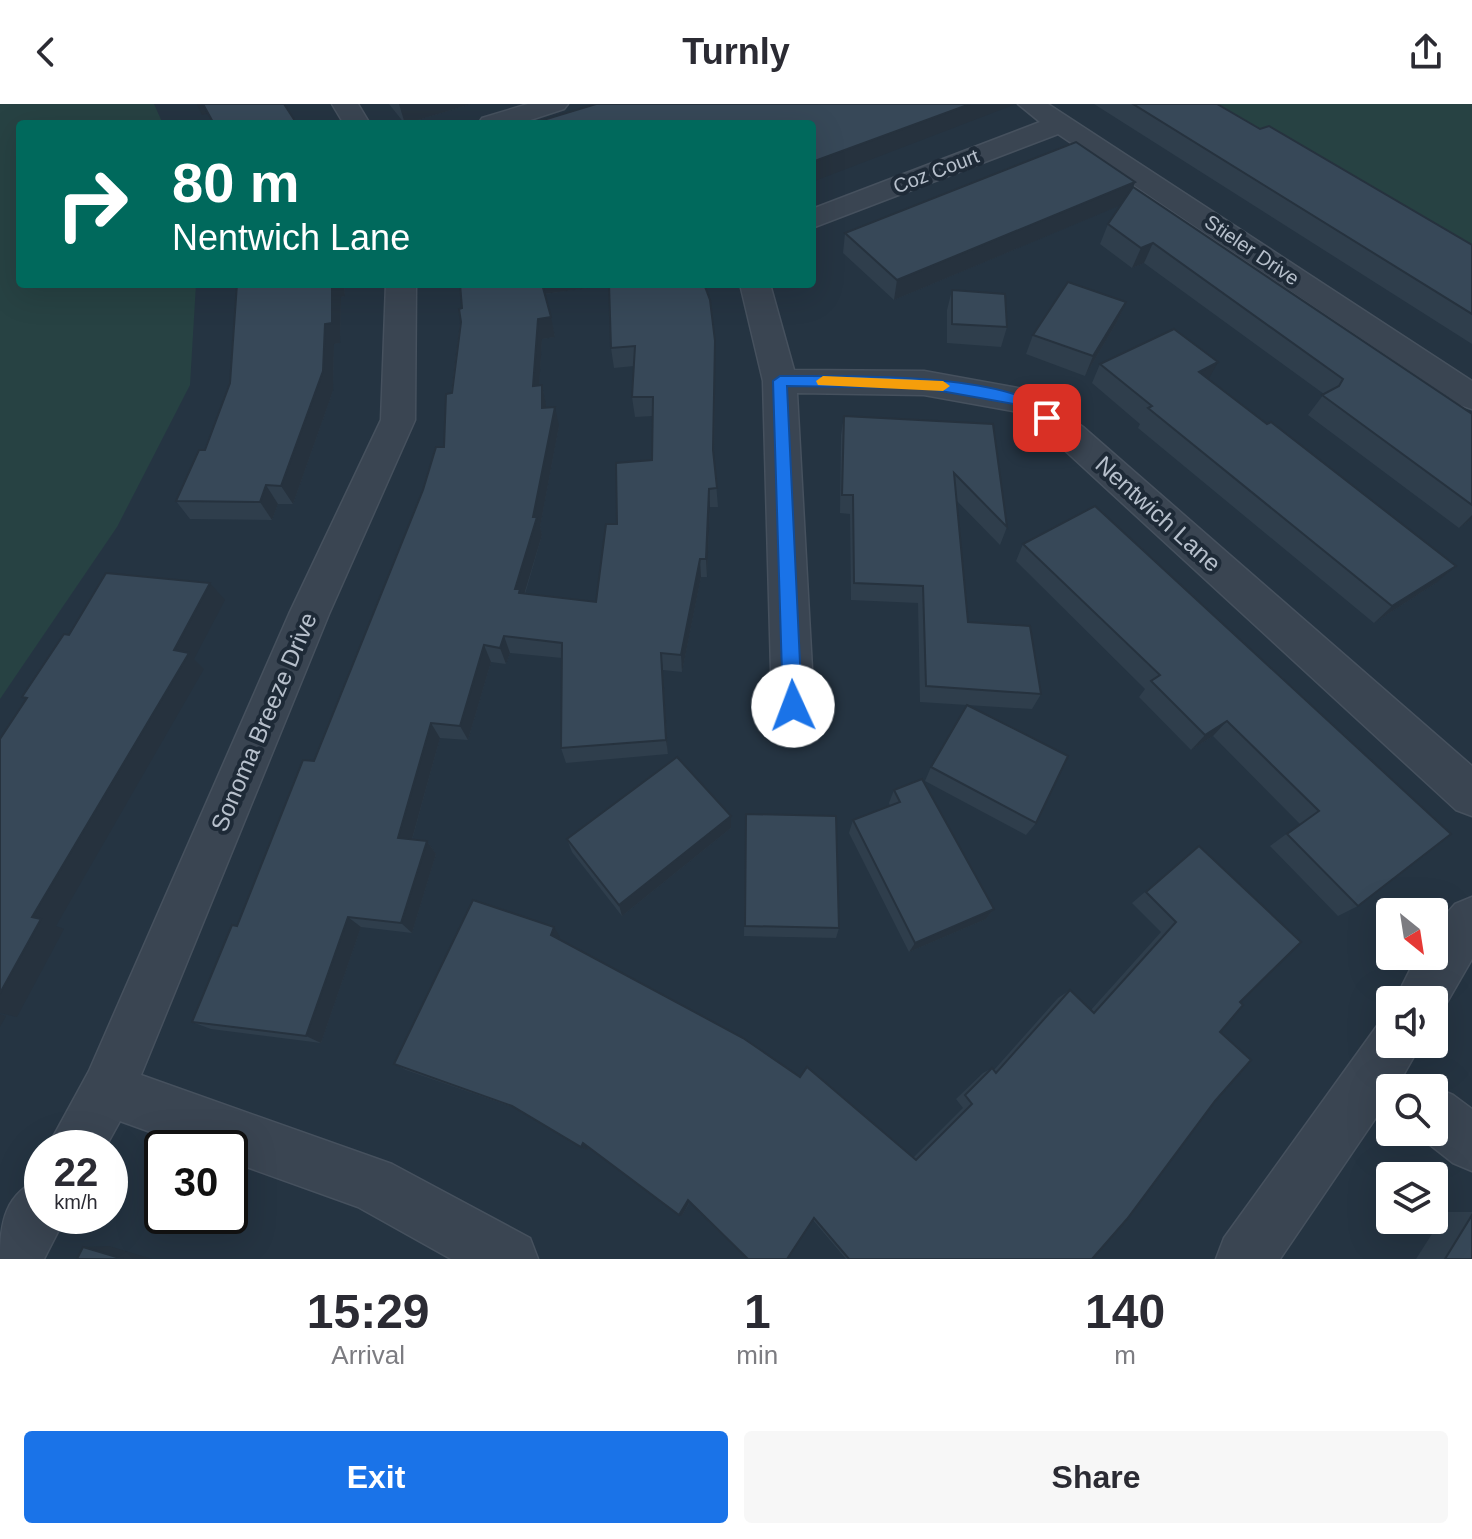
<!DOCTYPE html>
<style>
:root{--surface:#fff;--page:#f7f7f7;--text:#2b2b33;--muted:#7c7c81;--accent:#1a73e8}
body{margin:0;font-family:Arial,sans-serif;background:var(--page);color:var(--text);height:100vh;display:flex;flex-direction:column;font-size:30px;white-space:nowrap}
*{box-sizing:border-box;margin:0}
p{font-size:26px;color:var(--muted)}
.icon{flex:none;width:44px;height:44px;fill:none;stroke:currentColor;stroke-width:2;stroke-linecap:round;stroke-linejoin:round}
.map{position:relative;height:1155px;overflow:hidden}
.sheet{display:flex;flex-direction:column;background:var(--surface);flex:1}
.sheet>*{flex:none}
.guide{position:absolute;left:16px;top:16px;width:800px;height:168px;border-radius:8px;box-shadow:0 8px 32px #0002;background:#00695c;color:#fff;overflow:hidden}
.needle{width:52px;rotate:150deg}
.buttons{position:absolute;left:1376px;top:794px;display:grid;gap:16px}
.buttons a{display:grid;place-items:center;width:72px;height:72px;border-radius:8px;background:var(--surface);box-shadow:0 8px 32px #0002;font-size:40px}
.speed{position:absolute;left:24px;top:1026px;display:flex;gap:16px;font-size:40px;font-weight:700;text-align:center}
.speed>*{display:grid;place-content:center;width:104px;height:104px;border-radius:50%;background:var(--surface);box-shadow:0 8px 32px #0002;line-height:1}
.speed small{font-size:20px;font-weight:400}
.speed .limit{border:4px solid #111;border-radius:12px;background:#fff;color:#111}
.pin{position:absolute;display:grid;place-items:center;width:68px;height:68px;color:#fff;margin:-34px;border-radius:16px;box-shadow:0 4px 12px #0006}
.me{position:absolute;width:88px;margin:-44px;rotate:358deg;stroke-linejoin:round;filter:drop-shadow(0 0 6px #0008)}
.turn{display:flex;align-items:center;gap:28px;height:168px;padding:0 24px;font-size:36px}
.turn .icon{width:104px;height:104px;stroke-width:2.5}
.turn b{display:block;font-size:56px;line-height:68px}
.eta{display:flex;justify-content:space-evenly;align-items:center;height:136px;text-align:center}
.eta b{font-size:48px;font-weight:800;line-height:56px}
.cta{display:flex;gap:16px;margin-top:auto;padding:16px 24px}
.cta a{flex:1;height:92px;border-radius:8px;background:var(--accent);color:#fff;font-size:32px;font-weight:800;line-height:92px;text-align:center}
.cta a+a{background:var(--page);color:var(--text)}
header{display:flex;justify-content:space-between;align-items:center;height:104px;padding:0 24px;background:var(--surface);font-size:36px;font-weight:800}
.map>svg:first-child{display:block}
.green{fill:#274243}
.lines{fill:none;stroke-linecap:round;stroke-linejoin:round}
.minor-casing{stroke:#46515e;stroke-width:3}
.minor{fill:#3a4552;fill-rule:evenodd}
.wall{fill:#2f3e4c;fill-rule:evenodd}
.shaded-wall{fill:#26323e}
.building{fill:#374858;stroke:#26323e;stroke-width:2}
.route{fill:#1a73e8;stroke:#114b97;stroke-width:2}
.slow{fill:#f59e0b}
.labels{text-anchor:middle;stroke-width:8;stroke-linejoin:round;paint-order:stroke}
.far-street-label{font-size:20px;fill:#b7c0cc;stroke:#1e2a37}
.street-label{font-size:24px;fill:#b7c0cc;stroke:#1e2a37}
</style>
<header><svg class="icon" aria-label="back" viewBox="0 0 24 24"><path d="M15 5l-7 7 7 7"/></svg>Turnly<svg class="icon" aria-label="share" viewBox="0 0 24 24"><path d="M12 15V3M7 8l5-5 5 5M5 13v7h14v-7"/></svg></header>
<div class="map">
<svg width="1472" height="1155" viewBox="0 0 1472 1155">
<rect width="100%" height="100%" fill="#253442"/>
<g class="green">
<polygon points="0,0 154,0 163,20 20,20 20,180 196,180 190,281 117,423 0,595"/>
<polygon points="1209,0 1472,0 1472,155"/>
</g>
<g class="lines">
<defs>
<g id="minor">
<polygon points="332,0 358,0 370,20 344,20"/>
<polygon points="528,0 568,0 564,5 518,20 478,20 482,14"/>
<polygon points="1018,0 1048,0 1472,277 1472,305 1460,301 1058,30 812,124 812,105 1040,18"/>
<polygon points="386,180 416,180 415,316 329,510 141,971 392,1060 530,1134 538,1155 451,1155 358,1103 230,1057 230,1044 195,1044 120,1017 105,1044 47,1044 89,967 289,510 381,316"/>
<polygon points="740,180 770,180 794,266 924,267 1023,285 1035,289 1083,323 1472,662 1472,712 1456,706 1059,341 1013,307 924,291 797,289 814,602 808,615 793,621 778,615 772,602 763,277"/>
<polygon points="1472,793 1472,855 1438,914 1434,916 1434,896 1395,896 1417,852 1434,852 1434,824 1455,800"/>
<polygon points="1390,916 1390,940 1421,940 1396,984 1390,984 1390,993 1280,1155 1216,1155 1224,1134 1377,922"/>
<polygon points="1434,983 1453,991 1472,1005 1472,1067 1453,1059 1415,1029 1434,1028"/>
<path d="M 42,1074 L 42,1112 L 66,1112 L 44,1155 L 0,1155 C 0,1118 5,1089 42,1074 Z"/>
</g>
</defs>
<use href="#minor" class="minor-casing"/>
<use href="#minor" class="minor"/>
</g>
<g class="wall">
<polygon points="389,0 471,0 405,20"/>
<polygon points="1094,0 1217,0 1260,25 1472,141 1472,240"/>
<polygon points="1135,78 1133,83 1472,310 1472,415 1459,424 1308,311 1324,290 1144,159 1132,164 1100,140 1108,120 1120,101 894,196 843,149 845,129"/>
<polygon points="237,180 344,180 345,192 341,193 340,239 334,240 333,287 293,400 278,400 272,416 190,415 176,397 205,346 230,279"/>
<path d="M 460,180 L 704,180 L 715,257 L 714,354 L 718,403 L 710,403 L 707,473 L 701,473 L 682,568 L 663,566 L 668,650 L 566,659 L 561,644 L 562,554 L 510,549 L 506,560 L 491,558 L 468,636 L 440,634 L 412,736 L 427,737 L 436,750 L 412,829 L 361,823 L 321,939 L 211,925 L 192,918 L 314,657 L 444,343 L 462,204 ZM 609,181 L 611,244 L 614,264 L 634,262 L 632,293 L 635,313 L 653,312 L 652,356 L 617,420 L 596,498 L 525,490 L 542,431 L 540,423 L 559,322 L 546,303 L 542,281 L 539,282 L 542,235 L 555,233 L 545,190 Z"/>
<polygon points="952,186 1007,223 1001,243 947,239 947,206"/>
<polygon points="1126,198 1117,218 1085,272 1026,250 1033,231"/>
<polygon points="1100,260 1209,275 1436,479 1374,519 1138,324 1140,320 1092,279"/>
<polygon points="844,312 993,320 1007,423 1000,441 956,396 968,518 1041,590 1032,605 920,598 918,499 851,496 850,410 840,409 841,331"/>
<polygon points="1023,440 1451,730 1358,802 1338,812 1270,742 1300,720 1213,632 1191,646 1139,593 1145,585 1016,457"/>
<polygon points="931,663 1036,719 1026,731 925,677"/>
<polygon points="894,686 994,805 986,815 909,848 849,729 853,716 890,702 889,699"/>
<polygon points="746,710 839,824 836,834 744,832"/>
<polygon points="731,712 731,724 622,812 572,748 567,735"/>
<polygon points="1199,742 1240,898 1220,928 1215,997 1092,1155 846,1155 813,1116 690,1098 682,1112 588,1043 587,1046 518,1005 406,966 394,960 560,833 559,835 913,1054 963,1004 956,995 983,969 992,964 994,966 1058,894 1070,886 1091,906 1161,828 1132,799"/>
<polygon points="1446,1108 1472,1108 1472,1155 1416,1155"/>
</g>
<g class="shaded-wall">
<polygon points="197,0 203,0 207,10 202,11"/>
<polygon points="399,0 471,0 405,20"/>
<polygon points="970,0 1016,0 812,78 812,58"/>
<polygon points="1135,78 1128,98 894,196 897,176"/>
<polygon points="1153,139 1144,159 1132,164 1141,144"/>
<polygon points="332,180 344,180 345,192 341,193 340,239 334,240 333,287 293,400 281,382 325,220"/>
<polygon points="542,180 611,180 612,181 544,190"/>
<polygon points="1126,198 1117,218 1085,272 1093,252"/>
<polygon points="551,213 555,233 542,235 538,302 533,282 538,215"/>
<polygon points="1218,258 1207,278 1199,268"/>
<polygon points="542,281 546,301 546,323 542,304"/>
<polygon points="555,303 559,322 540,423 542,431 523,494 515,485 533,413"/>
<polygon points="266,381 278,400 272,416 260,398"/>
<polygon points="709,385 710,403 707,473 706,455"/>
<polygon points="1472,411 1472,415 1459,424"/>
<polygon points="700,455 701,473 682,568 681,551"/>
<polygon points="1456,462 1436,479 1374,519 1392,502"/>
<polygon points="210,479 225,496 194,555 204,565 56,822 64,825 17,913 0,909 0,889 32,813"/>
<polygon points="504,532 510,549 506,560 500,544"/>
<polygon points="484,541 491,558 468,636 460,622"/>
<polygon points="661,549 663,566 668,650 666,636"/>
<polygon points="1227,617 1213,632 1191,646 1205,631"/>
<polygon points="431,619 440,634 409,746 398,734"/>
<polygon points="731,712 731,724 622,812 619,801"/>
<polygon points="427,737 436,750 412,829 401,819"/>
<polygon points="994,805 986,815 909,848 915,839"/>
<polygon points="348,813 361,823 321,939 306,932"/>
<polygon points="554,823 560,833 557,841 551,831"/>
<polygon points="0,910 6,912 0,923"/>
<polygon points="583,1039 589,1042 587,1046 581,1043"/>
<polygon points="688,1096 690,1097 682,1112 679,1111"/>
<polygon points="109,1142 152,1155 123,1155 83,1143"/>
</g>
<g class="building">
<polygon points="203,0 284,0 297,20 214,20"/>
<polygon points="596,0 970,0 812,58 812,20 530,20"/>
<polygon points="1133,0 1217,0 1260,25 1269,22 1472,141 1472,210"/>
<polygon points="1076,38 1135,78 897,176 845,129"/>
<polygon points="1133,83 1472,310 1472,401 1322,291 1339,282 1343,275 1153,139 1141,144 1108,120"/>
<polygon points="1068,178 1126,198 1093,252 1033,231"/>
<polygon points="237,180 332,180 332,219 325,220 323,267 281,382 266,381 260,398 176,397 199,346 205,346 230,279"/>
<polygon points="460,180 542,180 551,213 538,215 533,282 542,281 542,304 555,303 533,413 537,413 515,485 520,485 519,489 596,498 606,420 617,420 616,359 652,356 653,293 632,293 635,242 611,244 609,180 704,180 710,196 715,237 713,346 717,384 709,385 706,455 700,455 681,551 661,549 666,636 561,644 562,539 504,532 500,544 484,541 460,622 431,619 398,734 427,737 401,819 348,813 306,932 192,918 232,821 237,822 303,656 314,657 423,386 436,343 444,343 446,290 452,289 461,218 459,205 462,204"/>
<polygon points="952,186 1005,190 1007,223 952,220"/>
<polygon points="1174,225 1218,258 1199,268 1267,320 1271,318 1456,462 1392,502 1148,304 1152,302 1100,260"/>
<polygon points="844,312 993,320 1007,423 954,369 968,518 1030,522 1041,590 926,582 923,482 854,479 853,391 842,391"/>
<polygon points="1095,402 1451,730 1358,802 1287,730 1319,707 1227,617 1205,631 1151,577 1160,571 1023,440"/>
<polygon points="106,469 210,479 174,546 189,549 32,813 41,815 0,889 0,635 27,594 22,593 64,530 69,531"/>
<polygon points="967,601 1068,652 1036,719 931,663"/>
<polygon points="677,653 731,712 619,801 567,735"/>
<polygon points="922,675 994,805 915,839 853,716 900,698 894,686"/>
<polygon points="746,710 836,712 839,824 745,822"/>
<polygon points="1199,742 1301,838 1240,898 1243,901 1220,928 1251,956 1215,997 1127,1115 1092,1155 849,1155 814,1114 787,1155 748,1155 688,1096 679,1111 583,1039 581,1043 512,1002 394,960 473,796 554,823 551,831 743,934 800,973 807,963 916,1056 972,1000 965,991 992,964 996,969 1070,886 1094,909 1176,818 1146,788"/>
<polygon points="1472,1111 1472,1155 1445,1155"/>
<polygon points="83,1143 123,1155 77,1155"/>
</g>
<path class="route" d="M 780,272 C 840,273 1018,266 1054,314 L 1047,319 L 1019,301 L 924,284 L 787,282 L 802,602 L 793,610 L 783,602 L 773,277 Z"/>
<polygon class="slow" points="823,272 943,277 950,282 943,287 818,281 816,277"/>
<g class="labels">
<g class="far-street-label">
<text transform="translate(936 67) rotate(-21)" y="7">Coz Court</text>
<text transform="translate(1252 146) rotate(34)" y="7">Stieler Drive</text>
</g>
<g class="street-label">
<text transform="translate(1158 410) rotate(42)" y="8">Nentwich Lane</text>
<text transform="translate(264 618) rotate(-67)" y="8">Sonoma Breeze Drive</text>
</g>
</g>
</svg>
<div class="buttons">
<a><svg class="needle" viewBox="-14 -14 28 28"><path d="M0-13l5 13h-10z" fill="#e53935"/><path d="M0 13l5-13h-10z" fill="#7c7c81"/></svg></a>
<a><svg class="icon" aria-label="sound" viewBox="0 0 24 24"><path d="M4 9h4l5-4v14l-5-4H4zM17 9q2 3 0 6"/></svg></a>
<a><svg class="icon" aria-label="search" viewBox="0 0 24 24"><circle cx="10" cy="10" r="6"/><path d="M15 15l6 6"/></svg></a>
<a><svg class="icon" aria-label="layers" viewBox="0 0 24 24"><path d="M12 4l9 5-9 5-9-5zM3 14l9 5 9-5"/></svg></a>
</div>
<div class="speed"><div>22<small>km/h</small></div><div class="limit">30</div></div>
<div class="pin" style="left:1047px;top:314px;background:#d93025"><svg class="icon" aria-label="arrive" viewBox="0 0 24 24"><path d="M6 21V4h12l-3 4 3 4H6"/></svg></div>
<svg class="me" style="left:793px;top:602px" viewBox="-20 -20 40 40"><circle r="19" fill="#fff"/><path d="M0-13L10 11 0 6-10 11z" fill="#1a73e8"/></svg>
<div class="guide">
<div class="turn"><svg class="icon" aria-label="right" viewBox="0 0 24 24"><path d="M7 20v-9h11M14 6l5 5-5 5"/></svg><div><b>80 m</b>Nentwich Lane</div></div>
</div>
</div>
<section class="sheet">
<div class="eta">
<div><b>15:29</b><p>Arrival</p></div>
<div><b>1</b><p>min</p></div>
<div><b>140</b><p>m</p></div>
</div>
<div class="cta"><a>Exit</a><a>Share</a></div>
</section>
